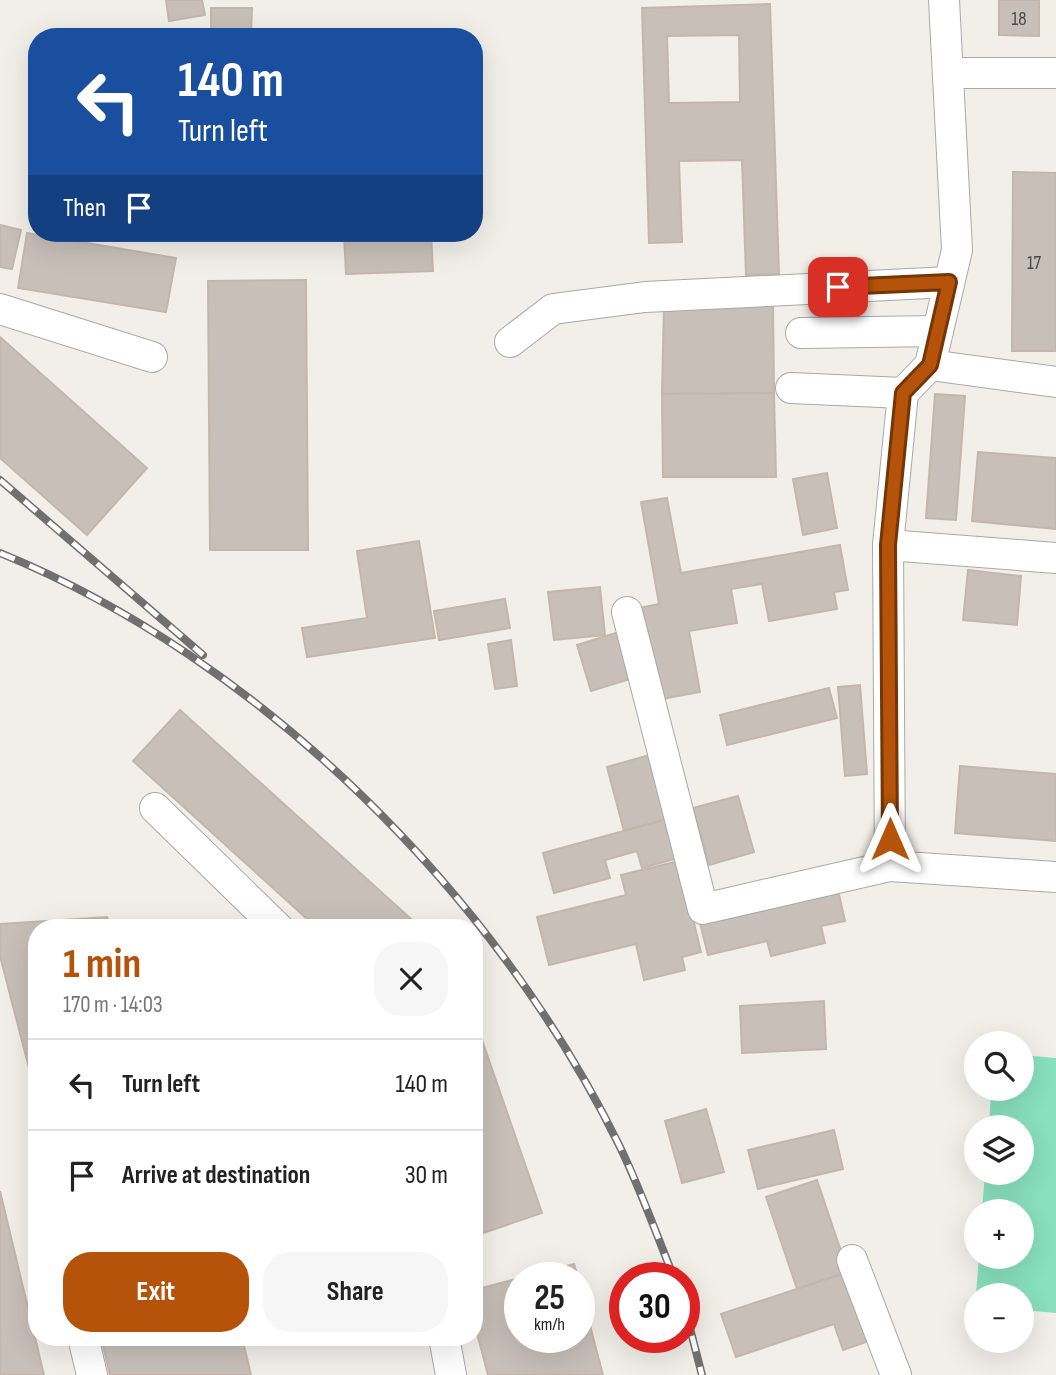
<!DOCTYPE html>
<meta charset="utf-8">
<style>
:root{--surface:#fff;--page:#f6f6f6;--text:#222;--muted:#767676;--line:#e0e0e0;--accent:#b45309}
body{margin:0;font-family:"Sofia Sans Condensed",sans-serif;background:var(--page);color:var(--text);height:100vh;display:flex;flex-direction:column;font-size:26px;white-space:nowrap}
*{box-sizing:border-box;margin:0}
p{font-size:23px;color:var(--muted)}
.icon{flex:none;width:38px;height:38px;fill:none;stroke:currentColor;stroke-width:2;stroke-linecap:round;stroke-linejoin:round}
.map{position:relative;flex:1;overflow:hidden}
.drawer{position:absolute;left:28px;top:919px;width:455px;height:427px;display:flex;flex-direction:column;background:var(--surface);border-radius:28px;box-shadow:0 7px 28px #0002}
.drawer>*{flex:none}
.top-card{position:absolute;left:28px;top:28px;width:455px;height:214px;border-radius:28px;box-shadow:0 7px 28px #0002;background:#1a4fa0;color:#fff;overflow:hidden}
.controls{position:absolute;left:964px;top:1031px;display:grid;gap:14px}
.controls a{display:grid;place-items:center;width:70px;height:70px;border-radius:50%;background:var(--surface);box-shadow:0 7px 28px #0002;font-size:35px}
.speed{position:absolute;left:504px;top:1262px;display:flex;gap:14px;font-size:35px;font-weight:700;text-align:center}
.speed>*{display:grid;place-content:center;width:91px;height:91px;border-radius:50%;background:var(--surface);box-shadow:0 7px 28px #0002;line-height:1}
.speed small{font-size:18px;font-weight:400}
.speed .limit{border:10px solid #d22;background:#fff;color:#111}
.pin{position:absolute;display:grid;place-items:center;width:60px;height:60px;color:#fff;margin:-30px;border-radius:14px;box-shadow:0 4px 10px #0006}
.me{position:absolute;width:77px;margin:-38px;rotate:0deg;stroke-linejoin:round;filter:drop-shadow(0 0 5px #0008)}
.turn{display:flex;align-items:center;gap:24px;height:147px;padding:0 35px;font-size:32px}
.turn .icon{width:91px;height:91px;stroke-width:2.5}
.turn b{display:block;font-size:49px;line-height:60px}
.then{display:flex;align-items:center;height:66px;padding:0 35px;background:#0003;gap:14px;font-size:26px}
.round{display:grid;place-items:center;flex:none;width:74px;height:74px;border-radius:28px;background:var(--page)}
.summary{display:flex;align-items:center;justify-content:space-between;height:119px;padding:0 35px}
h1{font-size:42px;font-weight:700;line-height:52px;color:var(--accent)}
.action{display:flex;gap:14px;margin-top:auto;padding:14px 35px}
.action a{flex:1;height:80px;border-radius:28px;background:var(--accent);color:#fff;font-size:28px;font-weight:700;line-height:80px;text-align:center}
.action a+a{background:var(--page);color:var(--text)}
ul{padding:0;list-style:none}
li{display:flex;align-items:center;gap:21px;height:91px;padding:0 35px;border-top:2px solid var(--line)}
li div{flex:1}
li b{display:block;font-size:26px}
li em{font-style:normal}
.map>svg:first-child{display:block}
.pitch{fill:#88e0be}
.building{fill:#c7bfb8;stroke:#c4b6ab;stroke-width:2;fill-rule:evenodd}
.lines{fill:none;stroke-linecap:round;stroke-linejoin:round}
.minor-casing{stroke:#a9a9a9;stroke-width:32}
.minor{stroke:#fff;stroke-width:30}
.rail-casing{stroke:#707070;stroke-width:8}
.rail{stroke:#fff;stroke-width:5;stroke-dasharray:16;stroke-linecap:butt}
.route-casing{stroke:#753606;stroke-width:18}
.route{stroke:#b45309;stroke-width:12}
.labels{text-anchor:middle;stroke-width:6;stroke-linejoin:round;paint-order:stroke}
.number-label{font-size:19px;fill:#4b4948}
</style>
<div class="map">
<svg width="1056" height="1375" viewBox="0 0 1056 1375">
<rect width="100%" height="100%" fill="#f2efe9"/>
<polygon class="pitch" points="1022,1055 1056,1058 1056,1313 1022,1310 1022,1295 976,1295 975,1307 979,1257 1022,1256 1022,1211 982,1211 985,1173 1022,1172 1022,1127 989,1127 991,1089 1022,1088"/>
<g class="building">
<polygon points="166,0 202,0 205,15 169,21"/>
<polygon points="999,0 1039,0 1039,36 999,35"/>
<path d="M 770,4 L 779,274 L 746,275 L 742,160 L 679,161 L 682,242 L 649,243 L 642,8 ZM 739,35 L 740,102 L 669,103 L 667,36 Z"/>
<polygon points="211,8 252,8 251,35 211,35"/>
<polygon points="37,73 37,134 36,134 30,74"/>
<polygon points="1013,172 1056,173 1056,351 1012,351"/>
<polygon points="0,225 21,230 12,269 0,267"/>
<polygon points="27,233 176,258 166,312 18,288"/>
<polygon points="431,233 433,271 346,274 344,234"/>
<polygon points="306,280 308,550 210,550 208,281"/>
<polygon points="664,304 773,304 774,393 662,394"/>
<polygon points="0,337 147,468 87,535 0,458"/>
<polygon points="774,393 776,477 663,477 662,394"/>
<polygon points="935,394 965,396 956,520 926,518"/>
<polygon points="978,452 1056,458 1056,529 972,521"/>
<polygon points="827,473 837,528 803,535 793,479"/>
<polygon points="667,498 681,573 840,545 848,590 834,592 837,609 769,621 762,584 731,589 737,623 689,631 700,692 656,700 639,608 659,604 641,502"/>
<polygon points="419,541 435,638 307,657 302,628 367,618 357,551"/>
<polygon points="968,570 1021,576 1017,625 963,620"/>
<polygon points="600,587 605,635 554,640 548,592"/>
<polygon points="505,599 510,628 439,640 434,611"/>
<polygon points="619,632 633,678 591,691 577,645"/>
<polygon points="511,640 517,686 495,689 488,644"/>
<polygon points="860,685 867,774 845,776 838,687"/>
<polygon points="829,688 837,718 727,745 720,715"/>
<polygon points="180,710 421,928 317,928 133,761"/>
<polygon points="653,754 671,818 624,831 607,767"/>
<polygon points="960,766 1056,774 1056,841 955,833"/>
<polygon points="738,796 754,852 709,865 693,808"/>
<polygon points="671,818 682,857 642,868 637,851 605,860 610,878 554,893 543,853"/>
<polygon points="679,861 701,952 682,957 685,970 644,980 636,944 549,965 537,917 626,895 621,875"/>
<polygon points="838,890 845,921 821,926 825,943 771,956 767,941 708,955 700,923"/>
<polygon points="107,917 111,928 37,928 37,1099 0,956 0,924"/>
<polygon points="824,1001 826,1049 742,1053 740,1006"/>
<polygon points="474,1017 542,1213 474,1236"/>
<polygon points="706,1109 724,1172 682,1183 665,1121"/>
<polygon points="834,1130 843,1169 758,1189 748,1150"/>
<polygon points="817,1180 848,1272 797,1289 766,1197"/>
<polygon points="0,1191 44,1375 0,1375"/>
<polygon points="574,1264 578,1278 522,1278"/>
<polygon points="848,1272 872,1340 843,1350 834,1324 736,1357 721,1314"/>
<polygon points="520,1278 520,1337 579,1337 579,1284 603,1375 488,1375 474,1322 474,1290"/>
<polygon points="101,1337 242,1337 251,1375 110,1375"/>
</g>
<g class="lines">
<defs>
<g id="minor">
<polyline points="948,73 1056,73"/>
<polyline points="0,309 152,357"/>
<polyline points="801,333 938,331"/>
<polyline points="510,342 553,309 645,297 949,282"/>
<polyline points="930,365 1056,382"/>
<polyline points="791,388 903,393"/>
<polyline points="888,545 1056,558"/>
<polyline points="627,612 703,909 890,866 1056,877"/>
<polyline points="155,808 278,928"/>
<polyline points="890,866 888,545 903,393 930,365 957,250 944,0"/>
<polyline points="852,1260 896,1375"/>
<polyline points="83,1337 92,1375"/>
<polyline points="444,1337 451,1375"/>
</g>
</defs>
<use href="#minor" class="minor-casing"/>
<use href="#minor" class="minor"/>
<defs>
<g id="rail">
<polyline points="0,480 203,655"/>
<path d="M 0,553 C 260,659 496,894 619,1145 C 640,1188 656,1233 674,1278"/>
<polyline points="684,1305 702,1375"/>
</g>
</defs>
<use href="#rail" class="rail-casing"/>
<use href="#rail" class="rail"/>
</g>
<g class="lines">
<defs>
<polyline id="route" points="838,287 949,282 930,365 903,393 888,545 890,839"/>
</defs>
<use href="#route" class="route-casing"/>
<use href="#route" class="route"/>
</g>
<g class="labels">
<g class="number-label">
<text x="1019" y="25">18</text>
<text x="1034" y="269">17</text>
</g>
</g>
</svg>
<div class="controls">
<a><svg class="icon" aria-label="search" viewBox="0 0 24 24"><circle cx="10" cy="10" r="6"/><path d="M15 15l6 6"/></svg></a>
<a><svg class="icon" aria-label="layers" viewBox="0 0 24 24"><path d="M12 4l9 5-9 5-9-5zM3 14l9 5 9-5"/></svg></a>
<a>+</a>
<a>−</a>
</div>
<div class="speed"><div>25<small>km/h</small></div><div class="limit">30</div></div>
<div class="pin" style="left:838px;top:287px;background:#d93025"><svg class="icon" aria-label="arrive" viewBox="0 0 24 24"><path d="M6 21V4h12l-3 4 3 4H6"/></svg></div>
<svg class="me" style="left:890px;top:839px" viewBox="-20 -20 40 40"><path d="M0-17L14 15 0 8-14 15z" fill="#b45309" stroke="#fff" stroke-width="4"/></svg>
<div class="top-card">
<div class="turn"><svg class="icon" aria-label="left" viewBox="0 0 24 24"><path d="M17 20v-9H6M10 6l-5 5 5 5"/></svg><div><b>140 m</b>Turn left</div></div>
<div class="then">Then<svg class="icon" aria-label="arrive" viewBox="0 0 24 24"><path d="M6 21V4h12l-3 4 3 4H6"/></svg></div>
</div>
<section class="drawer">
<div class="summary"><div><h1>1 min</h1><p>170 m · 14:03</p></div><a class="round"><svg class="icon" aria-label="close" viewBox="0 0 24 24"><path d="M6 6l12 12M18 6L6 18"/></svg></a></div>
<ul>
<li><svg class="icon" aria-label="left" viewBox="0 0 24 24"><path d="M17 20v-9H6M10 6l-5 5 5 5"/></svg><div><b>Turn left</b></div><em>140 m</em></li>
<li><svg class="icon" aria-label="arrive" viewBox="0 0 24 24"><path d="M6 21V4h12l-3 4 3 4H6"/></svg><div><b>Arrive at destination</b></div><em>30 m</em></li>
</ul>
<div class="action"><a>Exit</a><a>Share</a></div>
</section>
</div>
